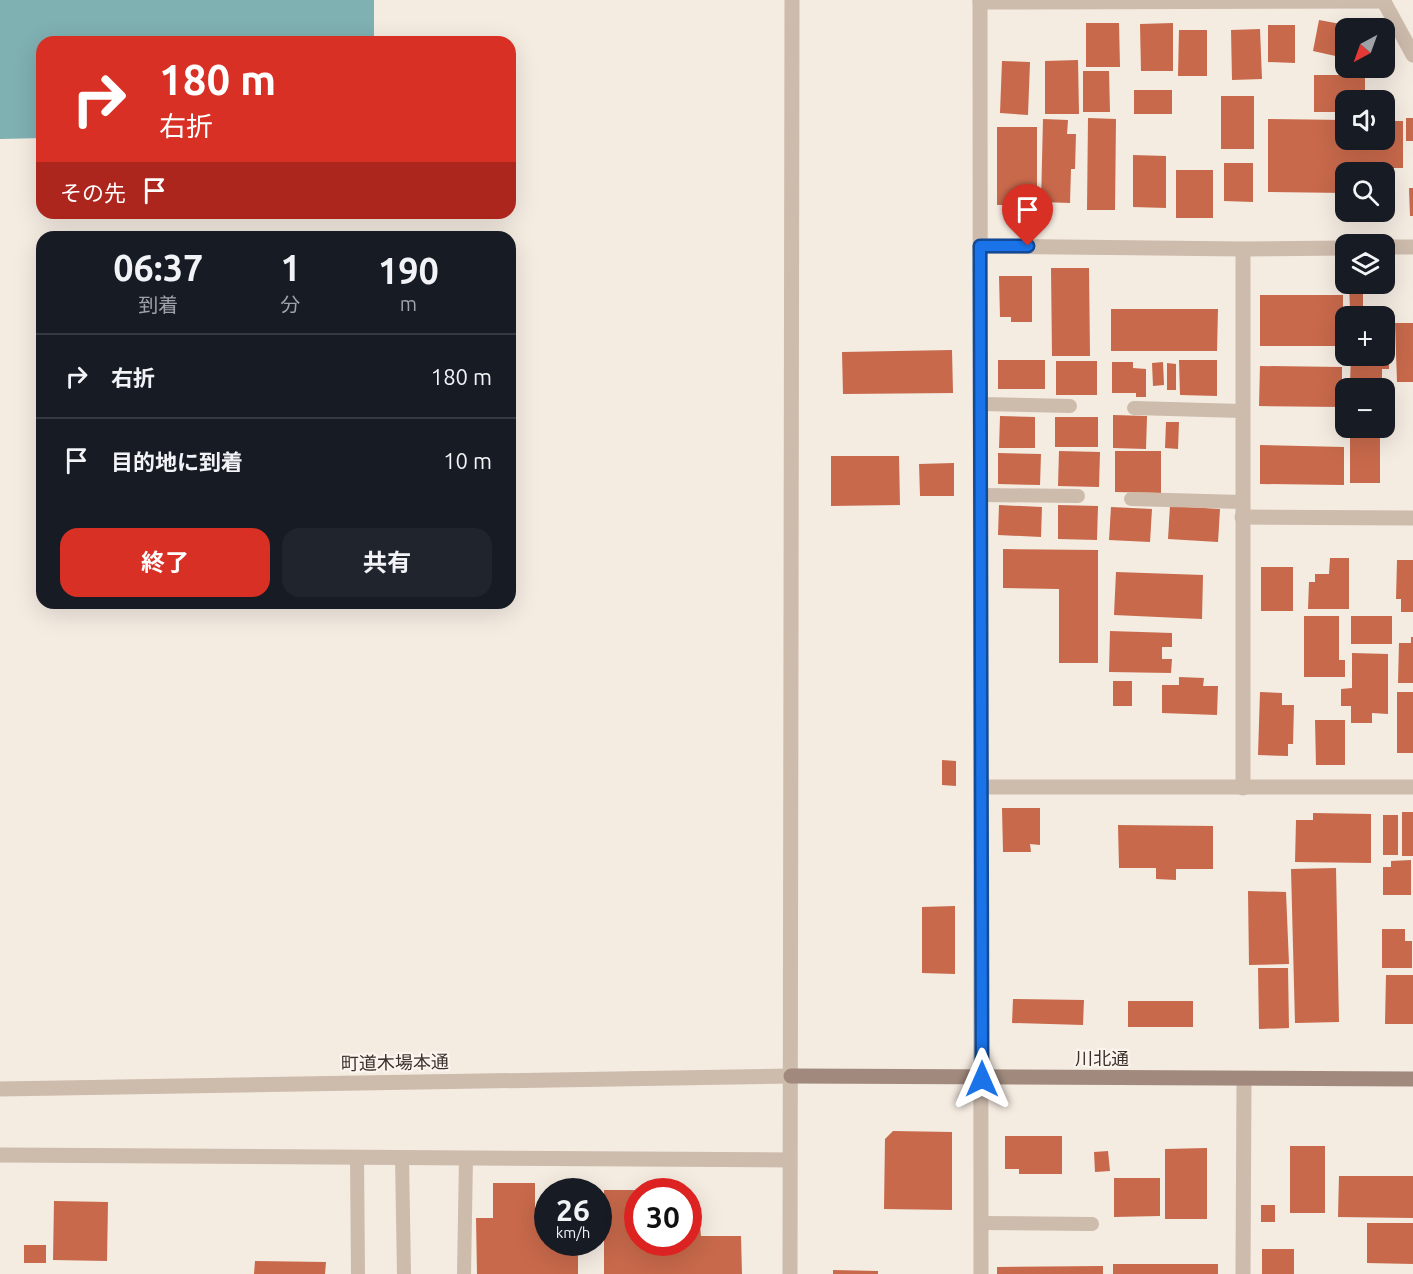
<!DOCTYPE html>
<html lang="ja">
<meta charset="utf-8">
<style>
:root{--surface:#171b24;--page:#20242c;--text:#f1f3f6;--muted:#9ea1a6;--line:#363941;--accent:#d93025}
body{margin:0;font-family:Ubuntu,"Noto Sans JP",sans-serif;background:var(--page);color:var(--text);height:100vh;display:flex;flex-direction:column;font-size:22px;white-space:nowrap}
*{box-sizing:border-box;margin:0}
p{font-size:20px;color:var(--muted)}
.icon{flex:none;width:33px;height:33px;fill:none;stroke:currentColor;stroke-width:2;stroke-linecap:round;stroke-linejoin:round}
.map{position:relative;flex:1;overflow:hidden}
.panel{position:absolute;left:36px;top:231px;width:480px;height:378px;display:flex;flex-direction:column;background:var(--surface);border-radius:18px;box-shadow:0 6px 24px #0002}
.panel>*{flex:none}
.hud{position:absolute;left:36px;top:36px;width:480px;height:183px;border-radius:18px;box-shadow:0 6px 24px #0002;background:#d93025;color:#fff;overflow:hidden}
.needle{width:39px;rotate:221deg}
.fabs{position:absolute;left:1335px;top:18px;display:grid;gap:12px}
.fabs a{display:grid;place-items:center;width:60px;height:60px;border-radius:12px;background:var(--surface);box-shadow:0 6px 24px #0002;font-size:30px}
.speed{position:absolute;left:534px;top:1178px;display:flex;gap:12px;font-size:30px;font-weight:700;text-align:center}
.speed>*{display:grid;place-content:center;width:78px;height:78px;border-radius:50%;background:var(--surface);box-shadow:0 6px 24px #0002;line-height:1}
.speed small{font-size:15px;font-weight:400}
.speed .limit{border:9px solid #d22;background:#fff;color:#111}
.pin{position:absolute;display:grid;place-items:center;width:51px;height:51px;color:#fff;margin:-62px -26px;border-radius:50% 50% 50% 0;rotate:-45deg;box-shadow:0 0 6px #0007}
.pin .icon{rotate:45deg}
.me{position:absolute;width:66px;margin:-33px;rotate:0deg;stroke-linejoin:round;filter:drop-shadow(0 0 4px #0008)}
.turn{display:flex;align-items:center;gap:21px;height:126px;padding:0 24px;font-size:27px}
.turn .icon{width:78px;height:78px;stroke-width:2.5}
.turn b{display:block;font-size:42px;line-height:51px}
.then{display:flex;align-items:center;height:57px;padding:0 24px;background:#0003;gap:12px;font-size:22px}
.eta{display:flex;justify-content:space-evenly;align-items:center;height:102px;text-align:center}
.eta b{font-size:36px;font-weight:700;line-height:42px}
.cta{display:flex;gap:12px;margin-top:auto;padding:12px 24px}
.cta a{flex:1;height:69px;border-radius:18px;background:var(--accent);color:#fff;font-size:24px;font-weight:700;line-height:69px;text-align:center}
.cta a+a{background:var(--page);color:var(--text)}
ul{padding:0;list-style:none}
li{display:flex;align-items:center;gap:18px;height:84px;padding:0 24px;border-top:2px solid var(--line)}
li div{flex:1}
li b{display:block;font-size:22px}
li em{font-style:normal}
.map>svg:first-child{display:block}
.water{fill:#7fb0b2}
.building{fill:#c8694b}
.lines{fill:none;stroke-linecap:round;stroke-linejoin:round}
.lane{stroke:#cdbbac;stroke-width:14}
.street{stroke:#cdbbac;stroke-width:15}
.secondary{stroke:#a18a7d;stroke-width:15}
.route-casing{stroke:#114b97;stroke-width:15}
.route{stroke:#1a73e8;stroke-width:10}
.labels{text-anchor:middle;stroke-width:4.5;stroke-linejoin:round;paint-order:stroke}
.street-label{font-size:18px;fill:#3b302b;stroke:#fbf5ee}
</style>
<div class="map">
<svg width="1413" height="1274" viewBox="0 0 1413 1274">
<rect width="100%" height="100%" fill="#f4ebe1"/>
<polygon class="water" points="0,0 374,0 374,42 42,42 42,138 0,139"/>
<g class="building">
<polygon points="1319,20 1346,25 1340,57 1313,51"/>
<polygon points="1086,23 1119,23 1120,67 1086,67"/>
<polygon points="1173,23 1173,71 1141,71 1140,24"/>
<polygon points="1268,25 1295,25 1295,63 1268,62"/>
<polygon points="1260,29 1262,79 1232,80 1231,30"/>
<polygon points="1179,30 1207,30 1207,76 1178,76"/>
<polygon points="1078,60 1079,114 1045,114 1045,61"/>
<polygon points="1002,61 1030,62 1028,115 1000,113"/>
<polygon points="1083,71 1109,71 1110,112 1083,112"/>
<polygon points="1314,75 1365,75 1365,100 1346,100 1346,112 1314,112"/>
<rect x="1134" y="90" width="38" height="24"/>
<rect x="1221" y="96" width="33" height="53"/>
<polygon points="1088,118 1116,119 1115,210 1087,210"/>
<rect x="1406" y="118" width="7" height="23"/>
<polygon points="1043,119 1068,120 1067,134 1076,134 1075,169 1071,169 1070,203 1041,202"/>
<polygon points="1268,119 1346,120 1346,140 1384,140 1384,121 1403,121 1403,168 1387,168 1387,193 1384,193 1384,172 1346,172 1346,193 1268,192"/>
<polygon points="997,127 1037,127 1037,218 1005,219 1005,205 997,205"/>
<polygon points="1133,155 1166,156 1166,208 1133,207"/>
<polygon points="1224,163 1253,163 1253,202 1224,201"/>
<rect x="1176" y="170" width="37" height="48"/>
<polygon points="1409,188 1413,188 1413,216 1410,216"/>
<polygon points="1051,268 1089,268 1090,356 1052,356"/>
<polygon points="999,276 1032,276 1032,322 1011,322 1011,317 1000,317"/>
<polygon points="1349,284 1363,284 1363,309 1350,309"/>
<rect x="1260" y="295" width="83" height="51"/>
<polygon points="1111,309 1218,309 1217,351 1111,351"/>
<polygon points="1395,323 1413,323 1413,382 1397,382"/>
<polygon points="1384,336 1389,336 1389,369 1382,369 1382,384 1350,383 1351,356 1384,356"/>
<polygon points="952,350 953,393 843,394 842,352"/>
<rect x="998" y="360" width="47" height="29"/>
<polygon points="1179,360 1217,360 1217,396 1180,395"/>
<rect x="1056" y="361" width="41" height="34"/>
<polygon points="1112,362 1133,362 1133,368 1146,369 1146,397 1136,397 1136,393 1112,393"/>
<polygon points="1163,362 1164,385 1153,386 1152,363"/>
<polygon points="1167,363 1176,364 1176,390 1167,390"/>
<polygon points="1260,366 1342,367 1342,407 1259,406"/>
<polygon points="1113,415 1147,416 1146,449 1113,448"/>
<polygon points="1000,416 1035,417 1035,448 999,448"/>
<rect x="1055" y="417" width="43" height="30"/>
<polygon points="1166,422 1179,422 1178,449 1165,448"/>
<rect x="1350" y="437" width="30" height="46"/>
<polygon points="1260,445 1344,447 1344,485 1260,484"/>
<polygon points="1059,451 1100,452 1099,487 1058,486"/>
<polygon points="1115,451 1161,451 1161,493 1115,492"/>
<polygon points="998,453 1041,454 1040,485 998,484"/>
<polygon points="831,456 899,456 900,505 831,506"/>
<polygon points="954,463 954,496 920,496 919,464"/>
<polygon points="999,505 1042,507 1041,537 998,535"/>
<polygon points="1058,505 1098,506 1097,540 1058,539"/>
<polygon points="1170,506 1220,509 1218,542 1168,539"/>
<polygon points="1111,507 1152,509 1150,542 1109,540"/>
<polygon points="1003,549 1098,550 1098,663 1059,663 1059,589 1003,588"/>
<polygon points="1330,558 1349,558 1349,609 1308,609 1309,582 1315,582 1315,574 1329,574"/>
<polygon points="1397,560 1413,560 1413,612 1401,612 1401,599 1396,599"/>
<rect x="1261" y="567" width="32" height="44"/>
<polygon points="1116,572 1203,575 1202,619 1114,615"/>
<polygon points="1304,616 1339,616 1339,660 1345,660 1345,677 1304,677"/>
<rect x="1351" y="616" width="41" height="28"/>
<polygon points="1110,631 1172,633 1172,647 1162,647 1162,659 1172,659 1171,673 1109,672"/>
<polygon points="1411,637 1413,637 1413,683 1398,683 1399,643 1411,643"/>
<polygon points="1352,653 1388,654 1388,714 1372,713 1372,723 1351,723 1351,706 1341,706 1341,689 1352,688"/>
<polygon points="1179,677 1204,678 1203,686 1218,686 1217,715 1162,713 1162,685 1179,685"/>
<rect x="1113" y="681" width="19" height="25"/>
<polygon points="1260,692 1282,693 1282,705 1294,705 1293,744 1288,744 1288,756 1258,755"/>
<rect x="1397" y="692" width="16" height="61"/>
<polygon points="1315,720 1345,720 1345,765 1316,765"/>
<polygon points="942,760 956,761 956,786 942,785"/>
<polygon points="1002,808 1040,808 1040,845 1030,844 1031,852 1003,852"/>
<rect x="1402" y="812" width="11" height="44"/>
<polygon points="1313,813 1371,814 1371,863 1295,862 1296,820 1313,820"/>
<rect x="1383" y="815" width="15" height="40"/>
<polygon points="1118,825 1213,826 1213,869 1176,869 1176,880 1156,879 1156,868 1119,868"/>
<polygon points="1411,860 1411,895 1383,895 1383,867 1391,867 1391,861"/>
<polygon points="1336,868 1339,1022 1295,1023 1291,869"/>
<polygon points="1248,891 1286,892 1289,964 1249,965"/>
<polygon points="955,906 955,974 922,973 922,907"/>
<polygon points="1382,929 1405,929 1405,941 1412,941 1412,968 1382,968"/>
<polygon points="1258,968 1288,968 1289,1028 1259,1029"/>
<polygon points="1386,975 1413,975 1413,1024 1385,1024"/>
<polygon points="1013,999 1084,1000 1083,1025 1012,1023"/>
<rect x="1128" y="1001" width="65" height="26"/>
<polygon points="893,1131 952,1132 952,1210 884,1209 885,1139"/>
<polygon points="1005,1136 1062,1136 1062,1174 1019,1174 1019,1169 1005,1169"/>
<rect x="1290" y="1146" width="35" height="67"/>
<polygon points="1207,1148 1207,1219 1165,1219 1165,1149"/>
<polygon points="1108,1151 1110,1171 1095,1172 1094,1152"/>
<polygon points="1339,1176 1413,1176 1413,1218 1338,1217"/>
<polygon points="1114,1178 1160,1178 1160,1216 1114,1217"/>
<polygon points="493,1183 535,1183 535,1219 548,1220 548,1242 578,1245 578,1274 477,1274 476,1218 493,1218"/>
<polygon points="604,1190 638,1190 638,1242 688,1242 688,1227 700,1226 701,1236 741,1236 742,1274 604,1274"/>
<polygon points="54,1201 108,1202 107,1261 53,1260"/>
<rect x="1261" y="1205" width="14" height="17"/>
<polygon points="1367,1223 1413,1223 1413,1264 1367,1263"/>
<rect x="24" y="1245" width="22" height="18"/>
<rect x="1262" y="1249" width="32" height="25"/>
<polygon points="255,1261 326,1262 325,1274 254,1274"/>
<rect x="1113" y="1264" width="105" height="10"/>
<polygon points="1103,1266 1103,1274 997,1274 997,1267"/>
<polygon points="833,1270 878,1271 878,1274 833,1274"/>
</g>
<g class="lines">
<g class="lane">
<polyline points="981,404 1070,406"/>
<polyline points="1134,408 1242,411"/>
<polyline points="981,495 1078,496"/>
<polyline points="1131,499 1242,502"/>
<polyline points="357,1157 358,1274"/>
<polyline points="402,1157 404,1274"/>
<polyline points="981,1223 1092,1224"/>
<polyline points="464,1274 466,1158"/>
</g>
<g class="street">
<polyline points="980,0 981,1274"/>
<polyline points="1383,0 1413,55"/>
<polyline points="980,2 1384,1"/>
<polyline points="980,246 1243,249 1346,248"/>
<polyline points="1384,247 1413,247"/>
<polyline points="1243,249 1243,788"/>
<polyline points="1242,517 1413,518"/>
<polyline points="982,787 1413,787"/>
<polyline points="0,1089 791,1076"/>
<polyline points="0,1155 790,1160"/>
<polyline points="790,1274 792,0"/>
<polyline points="1243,1274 1244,1079"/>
</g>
<polyline class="secondary" points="791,1076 1413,1079"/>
</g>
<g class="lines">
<defs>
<polyline id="route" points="982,1079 980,246 1028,246"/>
</defs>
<use href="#route" class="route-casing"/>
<use href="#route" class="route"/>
</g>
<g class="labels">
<g class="street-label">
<text x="1102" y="1065">川北通</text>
<text transform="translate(395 1063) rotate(-1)" y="6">町道木場本通</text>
</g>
</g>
</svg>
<div class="fabs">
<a><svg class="needle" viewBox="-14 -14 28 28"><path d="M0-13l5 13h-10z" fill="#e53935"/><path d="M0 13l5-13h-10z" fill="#9ea1a6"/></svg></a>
<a><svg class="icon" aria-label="sound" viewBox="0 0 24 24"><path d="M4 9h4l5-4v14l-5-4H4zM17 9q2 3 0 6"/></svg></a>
<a><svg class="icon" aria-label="search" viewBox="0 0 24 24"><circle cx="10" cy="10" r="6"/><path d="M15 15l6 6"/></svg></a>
<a><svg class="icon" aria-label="layers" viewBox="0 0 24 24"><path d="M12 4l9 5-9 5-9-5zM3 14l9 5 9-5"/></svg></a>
<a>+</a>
<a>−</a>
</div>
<div class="speed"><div>26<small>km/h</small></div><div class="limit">30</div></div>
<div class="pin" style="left:1028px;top:246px;background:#d93025"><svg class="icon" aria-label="arrive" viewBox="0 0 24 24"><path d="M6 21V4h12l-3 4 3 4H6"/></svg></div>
<svg class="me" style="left:982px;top:1079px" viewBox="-20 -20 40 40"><path d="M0-17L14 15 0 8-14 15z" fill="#1a73e8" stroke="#fff" stroke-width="4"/></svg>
<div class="hud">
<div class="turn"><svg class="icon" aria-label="right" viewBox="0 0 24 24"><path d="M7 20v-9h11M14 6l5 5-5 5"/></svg><div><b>180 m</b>右折</div></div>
<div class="then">その先<svg class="icon" aria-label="arrive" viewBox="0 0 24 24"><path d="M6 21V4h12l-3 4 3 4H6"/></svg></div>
</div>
<section class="panel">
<div class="eta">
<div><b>06:37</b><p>到着</p></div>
<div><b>1</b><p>分</p></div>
<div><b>190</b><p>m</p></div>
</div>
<ul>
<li><svg class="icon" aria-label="right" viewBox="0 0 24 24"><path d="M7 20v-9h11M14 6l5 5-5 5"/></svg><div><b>右折</b></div><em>180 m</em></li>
<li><svg class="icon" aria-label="arrive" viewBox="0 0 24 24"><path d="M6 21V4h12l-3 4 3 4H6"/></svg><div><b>目的地に到着</b></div><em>10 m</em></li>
</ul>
<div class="cta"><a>終了</a><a>共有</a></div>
</section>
</div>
